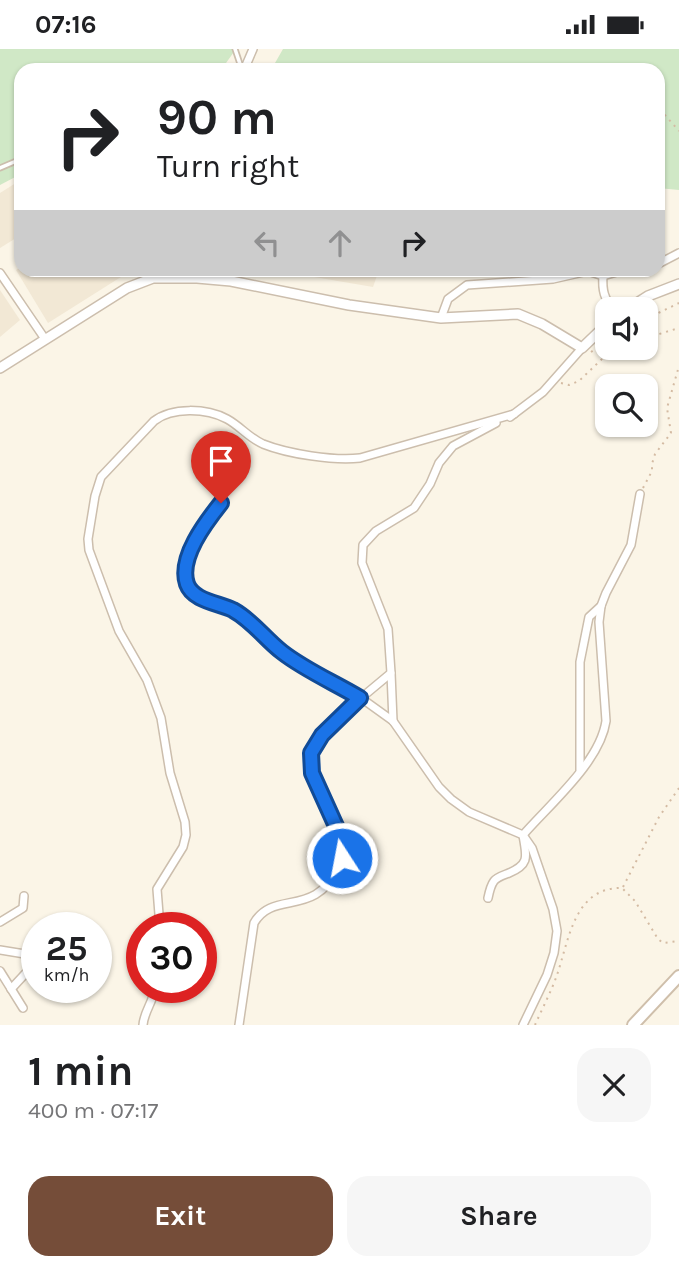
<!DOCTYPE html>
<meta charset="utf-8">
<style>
:root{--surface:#fff;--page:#f6f6f6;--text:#202124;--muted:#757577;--accent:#754d39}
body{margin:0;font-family:Karla,sans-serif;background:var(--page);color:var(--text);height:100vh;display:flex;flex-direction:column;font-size:26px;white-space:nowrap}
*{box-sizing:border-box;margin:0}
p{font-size:23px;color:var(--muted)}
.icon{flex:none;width:38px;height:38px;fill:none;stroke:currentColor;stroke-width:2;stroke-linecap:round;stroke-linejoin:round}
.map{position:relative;height:976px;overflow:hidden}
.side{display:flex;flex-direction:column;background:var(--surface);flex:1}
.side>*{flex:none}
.hud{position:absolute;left:14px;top:14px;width:651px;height:214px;border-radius:21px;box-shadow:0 2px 5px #0004;background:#fff;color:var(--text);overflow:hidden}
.tools{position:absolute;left:595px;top:248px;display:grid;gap:14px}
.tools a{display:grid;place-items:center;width:63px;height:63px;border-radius:14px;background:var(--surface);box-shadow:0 2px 5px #0004;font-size:35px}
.speed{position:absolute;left:21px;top:863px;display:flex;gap:14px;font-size:35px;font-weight:700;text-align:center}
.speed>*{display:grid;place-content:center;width:91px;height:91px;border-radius:50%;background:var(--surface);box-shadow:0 2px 5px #0004;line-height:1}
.speed small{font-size:18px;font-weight:400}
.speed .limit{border:10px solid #d22;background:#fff;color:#111}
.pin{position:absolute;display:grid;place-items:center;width:60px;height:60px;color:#fff;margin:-72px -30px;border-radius:50% 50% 50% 0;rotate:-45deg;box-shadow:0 0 7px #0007}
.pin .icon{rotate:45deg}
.me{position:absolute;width:77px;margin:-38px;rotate:349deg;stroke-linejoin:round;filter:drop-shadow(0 0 5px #0008)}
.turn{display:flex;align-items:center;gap:24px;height:147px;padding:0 28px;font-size:32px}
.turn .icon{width:91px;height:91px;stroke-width:2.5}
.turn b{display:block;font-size:49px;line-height:60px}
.lanes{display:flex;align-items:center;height:66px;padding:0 28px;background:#0003;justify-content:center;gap:35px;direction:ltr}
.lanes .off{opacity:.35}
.round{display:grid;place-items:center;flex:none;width:74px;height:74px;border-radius:21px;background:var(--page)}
.head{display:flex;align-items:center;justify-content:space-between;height:119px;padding:0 28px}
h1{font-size:42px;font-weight:700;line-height:52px}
.cta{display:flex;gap:14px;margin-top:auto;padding:14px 28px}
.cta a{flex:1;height:80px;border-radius:21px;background:var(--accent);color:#fff;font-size:28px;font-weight:700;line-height:80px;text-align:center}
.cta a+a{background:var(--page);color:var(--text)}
.status{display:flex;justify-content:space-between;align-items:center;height:49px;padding:0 35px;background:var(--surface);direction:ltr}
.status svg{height:19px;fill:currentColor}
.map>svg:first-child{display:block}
.residential{fill:#f2e8d5}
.green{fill:#d0e8c6}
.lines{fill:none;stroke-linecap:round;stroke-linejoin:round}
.service-casing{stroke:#ccbead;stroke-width:7}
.minor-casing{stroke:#ccbead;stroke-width:10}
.tertiary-casing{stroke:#ccbead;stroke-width:12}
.secondary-casing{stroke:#cfbfab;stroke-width:14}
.path{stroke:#d4bba3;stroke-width:2;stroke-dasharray:2 5;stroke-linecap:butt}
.service{stroke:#fff;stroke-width:3.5}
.minor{stroke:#fff;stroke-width:7}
.tertiary{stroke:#fff;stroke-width:9}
.secondary{stroke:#fff;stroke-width:10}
.route-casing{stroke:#114b97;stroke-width:18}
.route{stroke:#1a73e8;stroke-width:12}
</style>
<div class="status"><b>07:16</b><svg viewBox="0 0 49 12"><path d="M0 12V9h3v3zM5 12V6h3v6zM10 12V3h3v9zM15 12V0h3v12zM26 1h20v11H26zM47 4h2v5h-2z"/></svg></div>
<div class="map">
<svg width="679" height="976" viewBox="0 0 679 976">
<rect width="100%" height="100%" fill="#fbf5e7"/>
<g class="residential">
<polygon points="19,132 21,141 21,186 0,199 0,144"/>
<polygon points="21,218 21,220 132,221 48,274 16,221"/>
<polygon points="273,221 379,221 373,238"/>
<polygon points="0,241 20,271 0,288"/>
</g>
<g class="green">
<polygon points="0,0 236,0 221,21 21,21 21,125 0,136"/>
<polygon points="283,0 679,0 679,141 658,139 658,21 271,21"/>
</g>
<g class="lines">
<defs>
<g id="service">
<polyline points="235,0 242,21"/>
<polyline points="0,119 21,110"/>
</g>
<g id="minor">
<polyline points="244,21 253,0"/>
<polyline points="658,215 679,204"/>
<polyline points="0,224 45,290"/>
<path d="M 603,227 C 602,241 604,250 614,261"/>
<polyline points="441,269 448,250 467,236 553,230 588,222 603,227 627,220"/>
<polyline points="510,368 543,343 582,299"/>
<polyline points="221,454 205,475 186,516 187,534 190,541 196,546 232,560 243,568 256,577 282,603 361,649 393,672 439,738 451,750 469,763 523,786 532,799 553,860 557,882 554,904 547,926 523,976"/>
<polyline points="391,624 393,672"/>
<polyline points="580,721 580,613 589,568 601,557"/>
<path d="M 488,849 C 489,844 491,836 494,832 C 497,828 504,826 509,824 C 531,815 526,806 523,786 C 550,755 600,713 606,672 L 599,573 L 601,557 L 606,544 L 631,496 L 640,445"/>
<polyline points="0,873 23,859 24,847"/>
<path d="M 160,878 L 157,840 L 183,798 L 186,786 L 185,773 L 170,724 L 161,669 L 147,631 L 119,582 L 89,501 L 88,490 L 95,447 L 101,428 L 154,372 C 172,358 206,359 227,370 C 240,377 249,389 263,395 C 288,405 334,412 360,409 L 514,365"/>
<polyline points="0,901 37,907"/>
<polyline points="0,922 23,959"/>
<polyline points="11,940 37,912"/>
<path d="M 143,976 C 144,962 154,952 155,938"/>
<path d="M 239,976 L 254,874 C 274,840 315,870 338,818 C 358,775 296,738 314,695 L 361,649 L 391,624 L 388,580 L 362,514 L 363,496 L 376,482 L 414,459 L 430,435 L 439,414 L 453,397 L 496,374"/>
</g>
<g id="tertiary">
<polyline points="626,261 648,247 679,235"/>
<polyline points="0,319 127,239 153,229 197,229 231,232 349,256 441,269 518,265 542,275 582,299 607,275"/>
</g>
<polyline id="secondary" points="633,976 679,927"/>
</defs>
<use href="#service" class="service-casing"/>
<use href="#minor" class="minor-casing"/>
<use href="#tertiary" class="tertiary-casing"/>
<use href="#secondary" class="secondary-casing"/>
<g class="path">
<polyline points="658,64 664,65 679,82"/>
<polyline points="646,270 679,254"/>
<polyline points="646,289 679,279"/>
<polyline points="591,303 607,292"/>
<polyline points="561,334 569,336 579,332 603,309 620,299"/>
<polyline points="643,439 652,422 652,415 655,405 671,384 667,359 679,317"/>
<polyline points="623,838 659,768 679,739"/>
<path d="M 535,976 C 542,960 551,943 557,926 C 569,891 574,838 622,839 L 635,852 L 658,890 L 663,894 L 679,892"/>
</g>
<use href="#service" class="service"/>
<use href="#minor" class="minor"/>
<use href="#tertiary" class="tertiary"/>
<use href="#secondary" class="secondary"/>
</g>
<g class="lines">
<defs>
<path id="route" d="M 221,454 C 206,473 178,509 187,535 C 193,552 219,554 233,561 C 253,572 264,589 282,603 C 305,621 335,634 360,649 L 322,686 L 311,704 L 312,724 L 340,786 L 342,809"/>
</defs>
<use href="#route" class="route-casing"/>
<use href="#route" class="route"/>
</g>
</svg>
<div class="tools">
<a><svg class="icon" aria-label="sound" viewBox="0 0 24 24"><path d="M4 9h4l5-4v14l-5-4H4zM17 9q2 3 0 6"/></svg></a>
<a><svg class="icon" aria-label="search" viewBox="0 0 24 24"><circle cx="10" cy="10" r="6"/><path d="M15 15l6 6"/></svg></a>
</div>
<div class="speed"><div>25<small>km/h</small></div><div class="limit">30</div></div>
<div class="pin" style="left:221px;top:454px;background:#d93025"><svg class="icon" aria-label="arrive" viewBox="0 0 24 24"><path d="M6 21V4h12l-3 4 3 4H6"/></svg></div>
<svg class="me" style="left:342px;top:809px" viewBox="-20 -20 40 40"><circle r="17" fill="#1a73e8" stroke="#fff" stroke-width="3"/><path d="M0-11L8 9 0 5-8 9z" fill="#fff"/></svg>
<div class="hud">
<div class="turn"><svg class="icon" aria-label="right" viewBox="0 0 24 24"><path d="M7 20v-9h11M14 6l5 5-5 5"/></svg><div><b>90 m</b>Turn right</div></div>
<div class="lanes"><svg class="icon off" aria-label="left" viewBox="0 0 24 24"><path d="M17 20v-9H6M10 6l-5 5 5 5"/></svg><svg class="icon off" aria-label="ahead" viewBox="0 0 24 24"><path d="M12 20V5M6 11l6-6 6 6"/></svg><svg class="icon" aria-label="right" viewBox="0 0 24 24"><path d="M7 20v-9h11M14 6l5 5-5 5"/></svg></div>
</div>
</div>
<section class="side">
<div class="head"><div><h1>1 min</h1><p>400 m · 07:17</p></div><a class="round"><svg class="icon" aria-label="close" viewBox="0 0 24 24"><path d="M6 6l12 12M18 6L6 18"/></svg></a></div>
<div class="cta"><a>Exit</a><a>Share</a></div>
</section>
